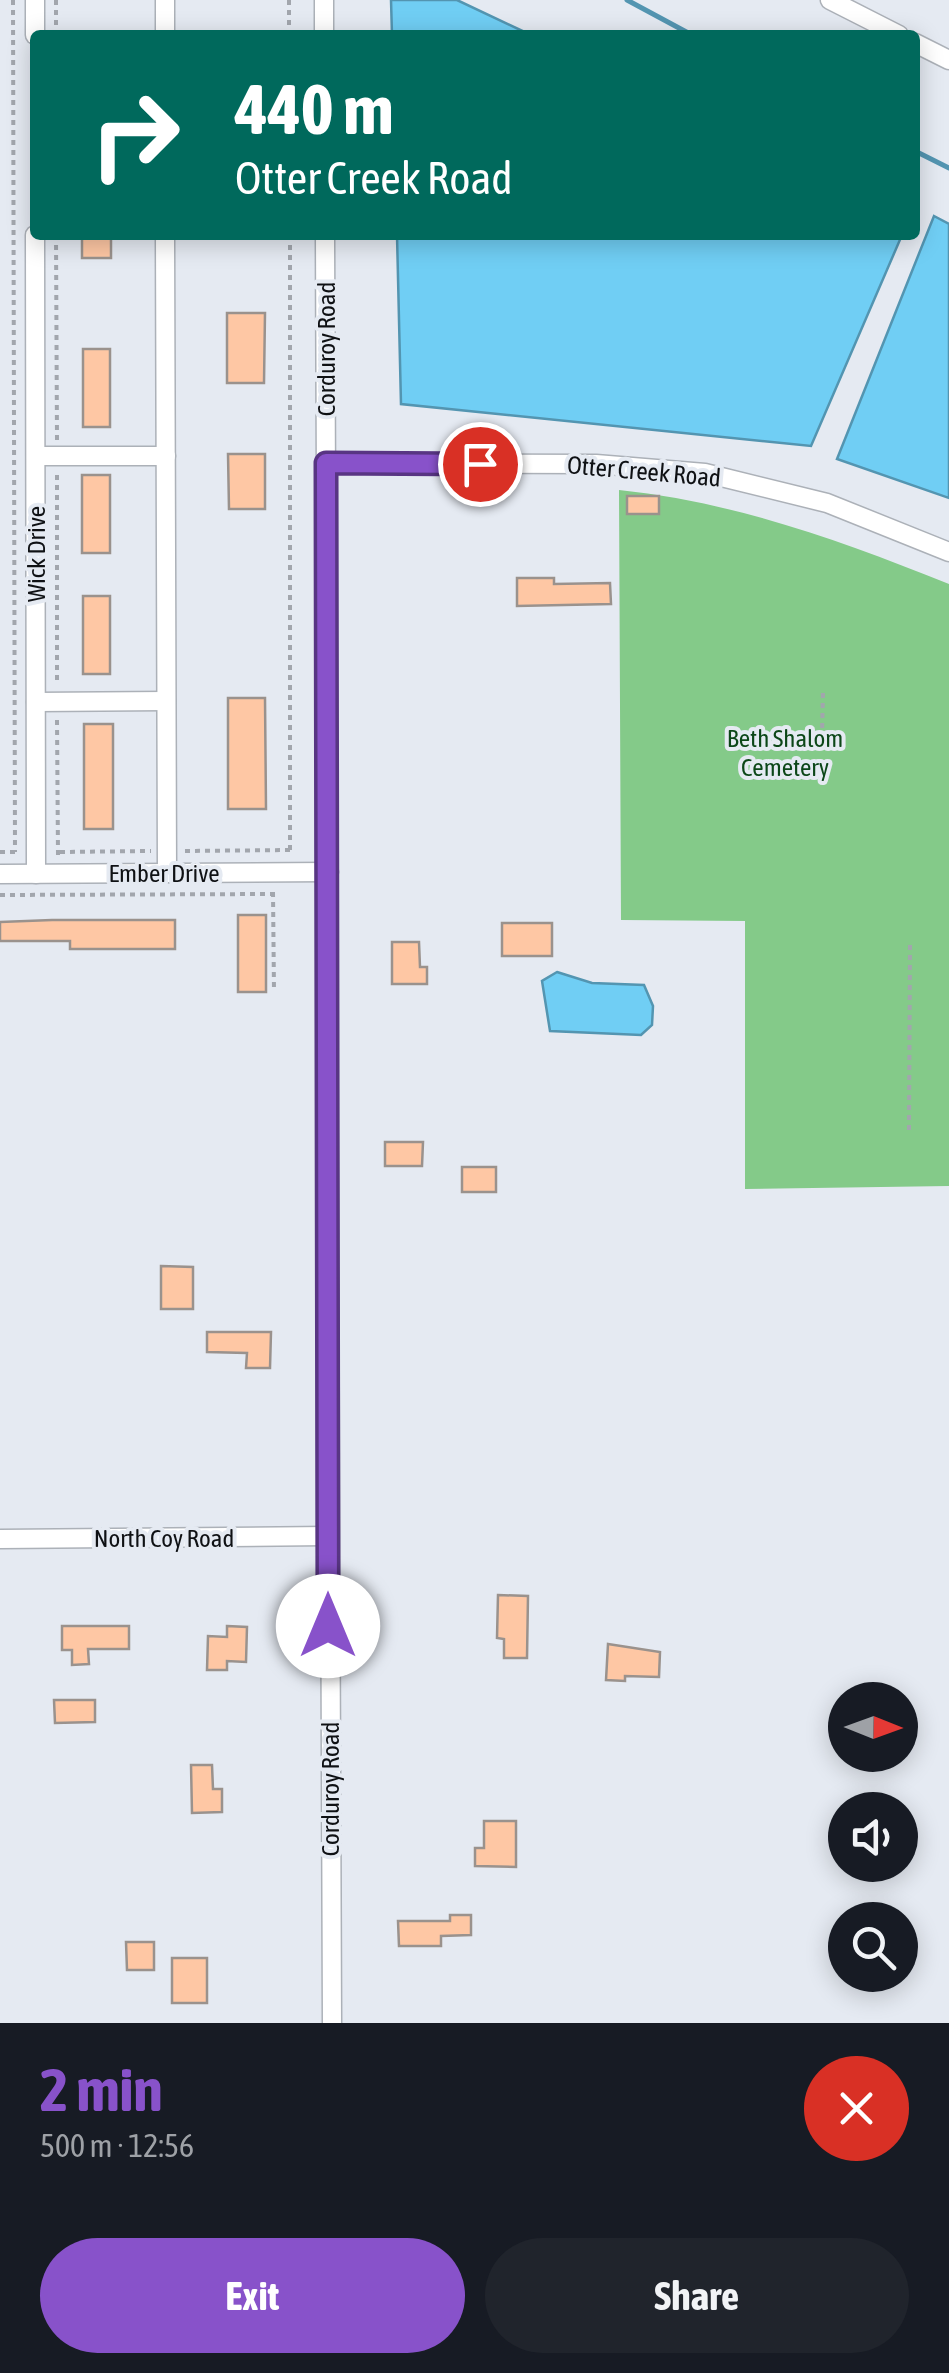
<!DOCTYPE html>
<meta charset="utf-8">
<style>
:root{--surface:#171b24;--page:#20242c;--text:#f1f3f6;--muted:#9ea1a6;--accent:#8852ca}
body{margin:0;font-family:"Asap Condensed",sans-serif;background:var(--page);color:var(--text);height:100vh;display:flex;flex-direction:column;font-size:38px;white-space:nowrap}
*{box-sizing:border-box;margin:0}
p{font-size:32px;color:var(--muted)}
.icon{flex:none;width:55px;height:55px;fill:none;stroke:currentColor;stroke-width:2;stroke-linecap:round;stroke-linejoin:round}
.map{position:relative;height:2023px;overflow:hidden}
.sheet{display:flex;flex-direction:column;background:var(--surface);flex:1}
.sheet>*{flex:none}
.banner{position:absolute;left:30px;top:30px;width:890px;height:210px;border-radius:10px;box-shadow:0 5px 25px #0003;background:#00695c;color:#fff;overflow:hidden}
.needle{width:65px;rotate:91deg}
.controls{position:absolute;left:828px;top:1682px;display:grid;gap:20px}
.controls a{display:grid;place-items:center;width:90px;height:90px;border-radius:50%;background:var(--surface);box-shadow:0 5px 25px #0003;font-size:50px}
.pin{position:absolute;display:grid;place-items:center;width:85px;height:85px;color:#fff;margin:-42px;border:5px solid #fff;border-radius:50%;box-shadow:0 2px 10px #0007}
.me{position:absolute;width:110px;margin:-55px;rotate:0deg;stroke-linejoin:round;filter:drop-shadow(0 0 8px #0008)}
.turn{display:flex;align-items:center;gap:35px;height:210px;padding:0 40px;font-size:45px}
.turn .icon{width:130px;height:130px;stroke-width:2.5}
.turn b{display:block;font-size:70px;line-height:85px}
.round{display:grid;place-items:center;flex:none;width:105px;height:105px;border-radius:52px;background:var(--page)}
.summary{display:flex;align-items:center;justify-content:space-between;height:170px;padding:0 40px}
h1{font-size:60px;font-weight:700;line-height:75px;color:var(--accent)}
.primary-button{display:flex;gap:20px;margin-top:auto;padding:20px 40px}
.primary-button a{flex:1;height:115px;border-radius:60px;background:var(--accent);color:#fff;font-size:40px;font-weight:700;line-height:115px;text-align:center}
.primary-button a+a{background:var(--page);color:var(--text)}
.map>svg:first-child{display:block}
.green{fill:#84ca89}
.water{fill:#70cef4;stroke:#5395b1;stroke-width:2.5}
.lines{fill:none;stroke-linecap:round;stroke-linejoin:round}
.stream{stroke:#5395b1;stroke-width:5}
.building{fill:#fec7a4;stroke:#9a928d;stroke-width:2.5}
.minor-casing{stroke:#acb1b8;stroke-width:21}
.path{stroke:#a2a6ad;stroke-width:4;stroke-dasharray:5 5;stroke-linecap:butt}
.minor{stroke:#fff;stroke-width:18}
.route-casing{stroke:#583583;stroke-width:25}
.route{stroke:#8852ca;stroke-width:18}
.labels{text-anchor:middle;stroke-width:8;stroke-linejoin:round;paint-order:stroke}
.street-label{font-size:25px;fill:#0f1114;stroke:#e5eaf2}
.park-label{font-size:25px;fill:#0c4718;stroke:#e5eaf2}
</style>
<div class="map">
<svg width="949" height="2023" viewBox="0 0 949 2023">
<rect width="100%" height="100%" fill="#e5eaf2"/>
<path class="green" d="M 619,490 C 735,502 841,541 949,584 L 949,1186 L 745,1189 L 745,921 L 621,920 Z"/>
<g class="water">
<polygon points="391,0 457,0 531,35 392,35"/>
<polygon points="934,216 949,224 949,498 837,459"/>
<polygon points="397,235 902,235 811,446 401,404"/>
<polygon points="557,972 592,983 644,985 653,1006 652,1025 641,1035 550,1031 542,981"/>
</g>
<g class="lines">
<g class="stream">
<polyline points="627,0 692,35"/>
<polyline points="915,151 949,168"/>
</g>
</g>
<g class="building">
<rect x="82" y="235" width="29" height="23"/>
<polygon points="227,313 265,313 264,383 227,383"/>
<rect x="83" y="349" width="27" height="78"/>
<polygon points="228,454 265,454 265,509 229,509"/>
<rect x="82" y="475" width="28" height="78"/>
<rect x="627" y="496" width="32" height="18"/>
<polygon points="517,578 554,578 554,584 610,583 611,604 517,606"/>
<rect x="83" y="596" width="27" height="78"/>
<polygon points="228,698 265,698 266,809 228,809"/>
<rect x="84" y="724" width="29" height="105"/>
<rect x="238" y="915" width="28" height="77"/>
<polygon points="52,920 175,920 175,949 70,949 70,941 0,941 0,922"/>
<rect x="502" y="923" width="50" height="33"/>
<polygon points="392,942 419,942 420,967 427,967 427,984 392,984"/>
<polygon points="385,1142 423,1142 422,1166 385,1166"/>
<rect x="462" y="1167" width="34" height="25"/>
<polygon points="161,1266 193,1267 193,1309 161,1309"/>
<polygon points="207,1332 271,1332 270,1368 246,1368 247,1353 207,1352"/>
<polygon points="498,1595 528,1596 527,1658 504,1658 504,1639 497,1638"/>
<polygon points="62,1626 129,1626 129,1649 88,1649 89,1664 72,1665 72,1650 62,1650"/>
<polygon points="227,1626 247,1627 246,1662 227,1661 227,1670 207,1670 208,1636 227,1637"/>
<polygon points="608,1644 660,1652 659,1677 625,1676 625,1681 606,1680"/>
<polygon points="54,1700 95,1700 95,1722 55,1723"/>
<polygon points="191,1765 212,1765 213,1789 222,1789 222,1812 192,1813"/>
<polygon points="484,1821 516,1821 516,1867 475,1866 475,1848 484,1848"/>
<polygon points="450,1915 471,1915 471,1935 441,1936 441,1946 399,1946 398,1921 450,1921"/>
<polygon points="126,1942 154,1942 154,1970 127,1970"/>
<rect x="172" y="1958" width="35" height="45"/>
</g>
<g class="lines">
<defs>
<g id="minor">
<polyline points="35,0 35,35"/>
<polyline points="165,0 165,35"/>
<polyline points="324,0 324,35"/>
<polyline points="830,0 899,35"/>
<polyline points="915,43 949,60"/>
<polyline points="35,235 36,874"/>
<polyline points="165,235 167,873"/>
<polyline points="325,235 332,2023"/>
<polyline points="36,456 166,456"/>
<polyline points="326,463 596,464 705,473 827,503 949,552"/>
<polyline points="36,702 166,701"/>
<polyline points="0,874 329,872"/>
<polyline points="0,1539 328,1536"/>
</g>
</defs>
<use href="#minor" class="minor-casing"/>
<g class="path">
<polyline points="13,0 15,852"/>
<polyline points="56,0 56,35"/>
<polyline points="289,0 289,35"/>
<polyline points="56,235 57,440"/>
<polyline points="290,235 290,855"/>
<polyline points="57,475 57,685"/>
<polyline points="57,720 58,855"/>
<polyline points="822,738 823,690"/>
<polyline points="185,851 290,850"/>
<polyline points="0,852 16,852"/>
<polyline points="60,852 151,851"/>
<polyline points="273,892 274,992"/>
<polyline points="0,895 273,894"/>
<polyline points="909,1130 910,943"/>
</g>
<use href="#minor" class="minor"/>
</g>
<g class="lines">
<defs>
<polyline id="route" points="328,1626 326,463 480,464"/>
</defs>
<use href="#route" class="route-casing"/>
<use href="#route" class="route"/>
</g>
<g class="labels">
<g class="street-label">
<text transform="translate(326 349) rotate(-90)" y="9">Corduroy Road</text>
<text transform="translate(644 471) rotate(5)" y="9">Otter Creek Road</text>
<text transform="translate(36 554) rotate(-90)" y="9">Wick Drive</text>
<text x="164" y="882">Ember Drive</text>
<text x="164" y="1547">North Coy Road</text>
<text transform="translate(330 1789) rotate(-90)" y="9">Corduroy Road</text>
</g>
<g class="park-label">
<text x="785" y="747">Beth Shalom<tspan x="785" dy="29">Cemetery</tspan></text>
</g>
</g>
</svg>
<div class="controls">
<a><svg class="needle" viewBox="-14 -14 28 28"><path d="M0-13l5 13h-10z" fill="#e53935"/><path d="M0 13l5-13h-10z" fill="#9ea1a6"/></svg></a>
<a><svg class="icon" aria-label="sound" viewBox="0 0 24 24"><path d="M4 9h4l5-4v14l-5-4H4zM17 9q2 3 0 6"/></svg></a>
<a><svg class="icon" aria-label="search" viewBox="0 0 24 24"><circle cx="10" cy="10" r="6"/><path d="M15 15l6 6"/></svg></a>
</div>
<div class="pin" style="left:480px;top:464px;background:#d93025"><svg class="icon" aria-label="arrive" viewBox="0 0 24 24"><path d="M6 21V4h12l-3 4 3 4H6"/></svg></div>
<svg class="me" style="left:328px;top:1626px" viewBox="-20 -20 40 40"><circle r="19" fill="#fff"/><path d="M0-13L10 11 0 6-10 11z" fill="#8852ca"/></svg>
<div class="banner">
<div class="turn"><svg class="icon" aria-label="right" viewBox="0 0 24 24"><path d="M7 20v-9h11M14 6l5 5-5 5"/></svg><div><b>440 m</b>Otter Creek Road</div></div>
</div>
</div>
<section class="sheet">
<div class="summary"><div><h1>2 min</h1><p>500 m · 12:56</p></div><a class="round" style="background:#d93025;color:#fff"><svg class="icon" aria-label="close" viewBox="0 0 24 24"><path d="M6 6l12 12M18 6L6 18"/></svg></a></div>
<div class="primary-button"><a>Exit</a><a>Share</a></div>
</section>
